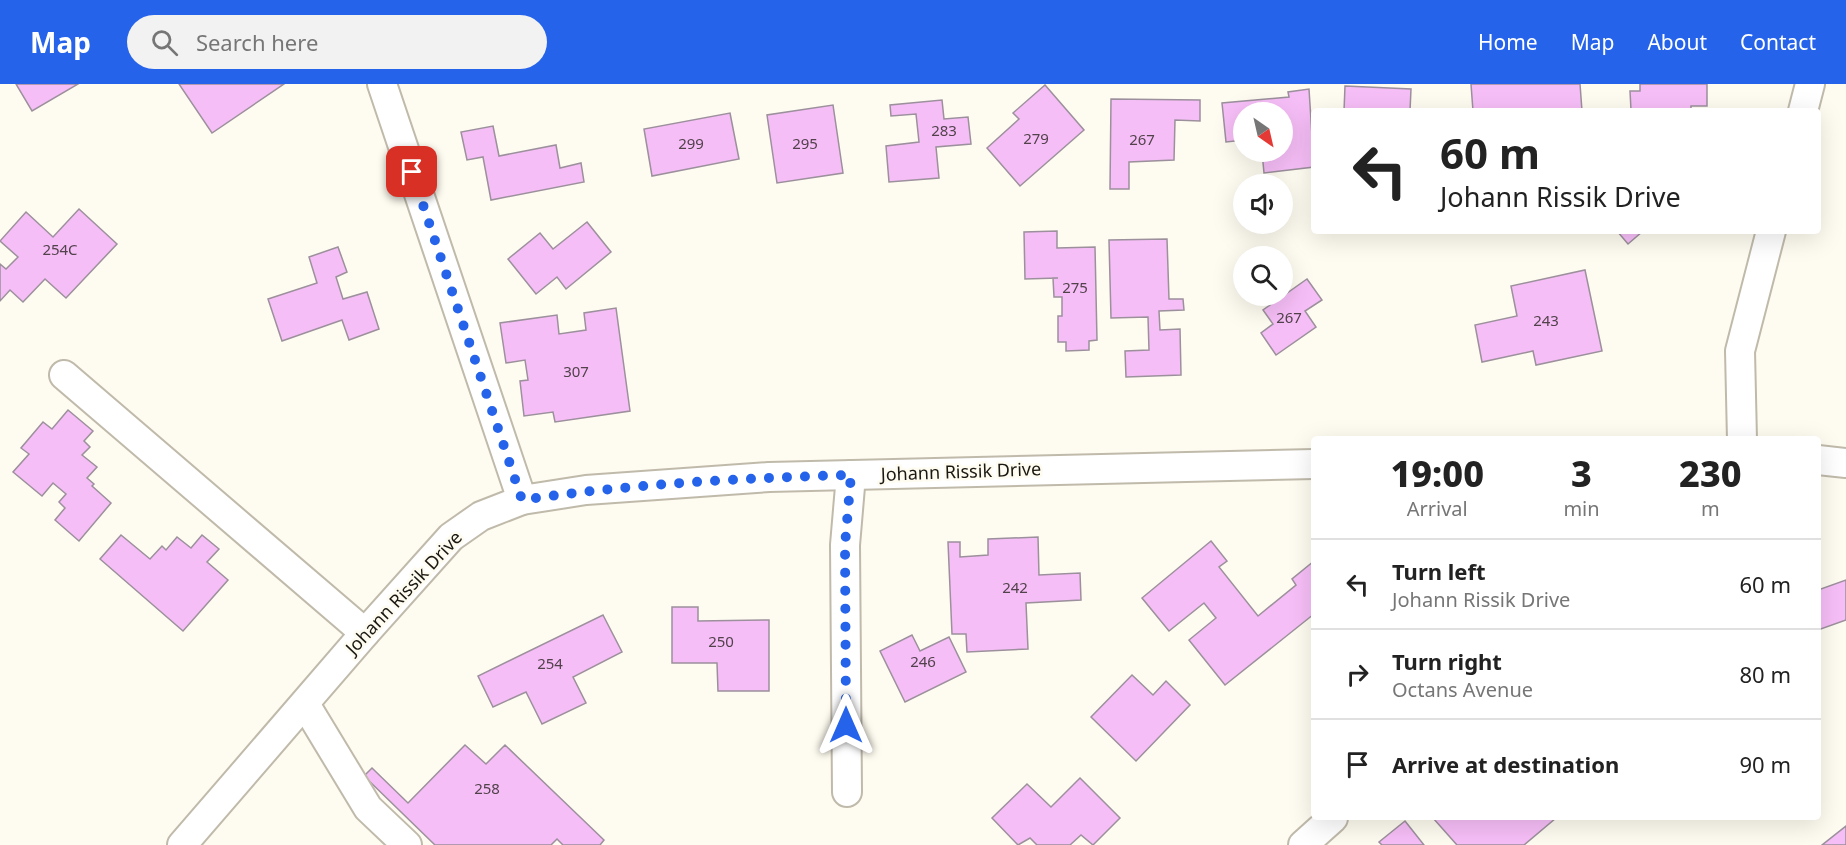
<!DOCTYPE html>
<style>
:root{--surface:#fff;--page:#f2f2f2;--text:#222;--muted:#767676;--line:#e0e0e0;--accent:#2563eb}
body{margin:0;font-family:"Noto Sans",sans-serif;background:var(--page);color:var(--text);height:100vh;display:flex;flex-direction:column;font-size:22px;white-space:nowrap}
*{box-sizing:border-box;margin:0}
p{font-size:20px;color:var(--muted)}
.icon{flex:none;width:33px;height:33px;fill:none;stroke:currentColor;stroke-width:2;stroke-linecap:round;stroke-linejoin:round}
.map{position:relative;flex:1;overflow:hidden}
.drawer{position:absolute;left:1311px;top:352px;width:510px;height:384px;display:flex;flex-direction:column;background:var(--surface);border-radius:6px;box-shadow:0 6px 24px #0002}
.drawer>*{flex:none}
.banner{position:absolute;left:1311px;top:24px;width:510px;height:126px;border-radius:6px;box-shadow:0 6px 24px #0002;background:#fff;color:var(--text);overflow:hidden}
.needle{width:39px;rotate:146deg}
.fabs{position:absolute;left:1233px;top:18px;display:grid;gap:12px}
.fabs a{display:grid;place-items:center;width:60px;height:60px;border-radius:50%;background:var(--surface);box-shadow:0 6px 24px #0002;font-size:30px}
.pin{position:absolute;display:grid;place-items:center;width:51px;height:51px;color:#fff;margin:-26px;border-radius:12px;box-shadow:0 3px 9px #0006}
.me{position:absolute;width:66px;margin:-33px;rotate:0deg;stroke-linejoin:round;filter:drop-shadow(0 0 4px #0008)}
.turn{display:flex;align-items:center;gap:21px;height:126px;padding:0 30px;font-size:27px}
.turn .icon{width:78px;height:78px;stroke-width:2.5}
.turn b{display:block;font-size:42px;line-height:51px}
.eta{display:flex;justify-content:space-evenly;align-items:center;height:102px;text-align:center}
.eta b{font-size:36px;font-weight:800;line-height:42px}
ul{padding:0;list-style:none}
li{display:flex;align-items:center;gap:18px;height:90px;padding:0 30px;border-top:2px solid var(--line)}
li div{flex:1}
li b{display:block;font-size:22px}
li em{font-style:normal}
header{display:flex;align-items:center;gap:36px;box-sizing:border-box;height:84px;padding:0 30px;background:var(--accent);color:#fff}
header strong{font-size:28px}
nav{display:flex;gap:33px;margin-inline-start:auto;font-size:21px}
.search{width:420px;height:54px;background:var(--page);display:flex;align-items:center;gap:15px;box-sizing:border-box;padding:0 21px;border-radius:33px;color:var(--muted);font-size:22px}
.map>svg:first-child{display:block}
.building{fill:#f6bef7;stroke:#9c909c;stroke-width:1.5}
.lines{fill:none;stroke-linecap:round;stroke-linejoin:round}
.street-casing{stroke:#c0baab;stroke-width:32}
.street{stroke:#fff;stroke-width:28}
.route{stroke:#2563eb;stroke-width:10;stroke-dasharray:0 18}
.labels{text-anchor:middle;stroke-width:5;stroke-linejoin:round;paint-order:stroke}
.number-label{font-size:15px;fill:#51424b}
.street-label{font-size:18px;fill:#1a1812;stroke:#fefbf0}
</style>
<header>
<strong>Map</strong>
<div class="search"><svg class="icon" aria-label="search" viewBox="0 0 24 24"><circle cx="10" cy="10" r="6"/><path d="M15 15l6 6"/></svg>Search here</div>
<nav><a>Home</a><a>Map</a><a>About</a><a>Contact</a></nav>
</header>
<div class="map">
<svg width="1846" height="761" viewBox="0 0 1846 761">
<rect width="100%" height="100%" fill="#fefbf0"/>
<g class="building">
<polygon points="16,0 78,0 32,27"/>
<polygon points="179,0 284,0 212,49"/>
<polygon points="1471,0 1580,0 1582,27 1473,27"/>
<polygon points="1640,0 1707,0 1707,22 1691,22 1691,27 1631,26 1630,7 1640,7"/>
<polygon points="1045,1 1084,46 1020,102 987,64 1019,35 1013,29"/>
<polygon points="1345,2 1411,5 1410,27 1344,27"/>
<polygon points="1309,5 1314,83 1264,89 1262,68 1282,68 1282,28 1244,28 1244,56 1226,58 1222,19 1289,13 1288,8"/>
<polygon points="1111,15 1200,16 1200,37 1175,36 1174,76 1129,78 1129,105 1110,105"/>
<polygon points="942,16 944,35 968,33 971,60 936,63 939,94 889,98 886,62 919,58 916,30 891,32 890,21"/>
<polygon points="833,21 843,89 777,99 767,31"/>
<polygon points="730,29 739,75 652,92 644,45"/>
<polygon points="493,42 499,72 556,61 560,84 581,79 584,98 491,116 483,73 467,76 461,48"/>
<polygon points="79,125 117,160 66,214 45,195 23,218 10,206 0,217 0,180 6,185 18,173 0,157 26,128 53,153"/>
<polygon points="587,138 611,168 566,205 557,193 536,210 508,175 540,149 553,165"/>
<polygon points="1057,147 1057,164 1095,163 1097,256 1089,257 1089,266 1066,267 1066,258 1058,258 1058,232 1062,232 1062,213 1054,213 1053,194 1058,194 1025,195 1024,148"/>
<polygon points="1617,147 1643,147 1628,160"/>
<polygon points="1167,155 1169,215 1183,215 1184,226 1159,227 1160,246 1180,245 1181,291 1126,293 1125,267 1149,266 1148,233 1111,234 1109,156"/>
<polygon points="338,163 347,188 336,193 343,215 367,208 379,245 349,256 342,236 282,257 268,215 317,199 309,173"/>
<polygon points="1585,186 1602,267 1536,281 1533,267 1482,278 1475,241 1517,232 1511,202"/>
<polygon points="1307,195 1322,216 1305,227 1316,243 1276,271 1261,249 1273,240 1263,226"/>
<polygon points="616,224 630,327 555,338 553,328 524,332 520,297 528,296 525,276 506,279 500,239 557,231 559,250 586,246 584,229"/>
<polygon points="68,326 93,347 84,357 90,363 82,371 97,383 87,394 94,400 92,402 111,419 79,457 55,436 65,424 59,418 66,410 53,399 42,412 13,388 29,370 21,364 43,338 52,345"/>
<polygon points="121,451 150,475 162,462 166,466 177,453 191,464 202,451 219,465 207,478 228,496 183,547 100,475"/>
<polygon points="1038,453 1039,491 1080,489 1081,516 1026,519 1028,565 967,568 966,550 952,550 948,458 960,458 960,473 988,471 988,455"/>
<polygon points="1211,457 1227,477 1219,483 1258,532 1296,501 1292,495 1314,477 1314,530 1225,601 1189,556 1216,534 1204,519 1169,547 1142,514"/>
<polygon points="1846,496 1846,536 1818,546 1818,506"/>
<polygon points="672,523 698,523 698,537 769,536 769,607 718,607 717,579 672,579"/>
<polygon points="603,531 622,568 573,593 586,619 542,640 526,608 493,623 478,592"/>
<polygon points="912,551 920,567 949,553 966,588 905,618 880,567"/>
<polygon points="1132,591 1153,611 1166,597 1190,621 1136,677 1091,633"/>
<polygon points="465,661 486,680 505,661 604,756 600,761 563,761 557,755 551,761 435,761 364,692 372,684 408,719"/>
<polygon points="1080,694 1120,734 1093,761 1081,751 1070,761 1037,761 1030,754 1018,761 992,734 1027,700 1051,723"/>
<polygon points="1433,734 1556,734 1524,761 1457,761"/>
<polygon points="1405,737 1424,761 1382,761 1379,758"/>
<polygon points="1846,742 1846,761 1822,761"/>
</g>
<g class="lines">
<defs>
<g id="street">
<polyline points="382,0 522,416"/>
<polyline points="1803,27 1810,0"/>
<polyline points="64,291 365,549"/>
<polyline points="1742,356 1740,267 1771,147"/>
<polyline points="1818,376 1846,379"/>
<polyline points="305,620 368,724 407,761"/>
<polyline points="847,708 845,461 851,391"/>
<polyline points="182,761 365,549 451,453 481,432 522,416 586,406 769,393 1314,380"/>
<polyline points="1303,761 1333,734"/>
</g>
</defs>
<use href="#street" class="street-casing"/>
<use href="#street" class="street"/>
</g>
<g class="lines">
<path class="route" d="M 412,88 L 522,416 C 631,400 741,394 851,391 L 845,461 L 846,641"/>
</g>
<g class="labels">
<g class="number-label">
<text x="944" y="52">283</text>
<text x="1036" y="60">279</text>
<text x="1142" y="61">267</text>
<text x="691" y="65">299</text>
<text x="805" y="65">295</text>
<text x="60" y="171">254C</text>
<text x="1075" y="209">275</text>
<text x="1289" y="239">267</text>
<text x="1546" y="242">243</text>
<text x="576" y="293">307</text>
<text x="1015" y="509">242</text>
<text x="721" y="563">250</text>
<text x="923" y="583">246</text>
<text x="550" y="585">254</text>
<text x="487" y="710">258</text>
</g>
<g class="street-label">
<text transform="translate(961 388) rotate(-2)" y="6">Johann Rissik Drive</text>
<text transform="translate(404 509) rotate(-47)" y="6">Johann Rissik Drive</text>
</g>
</g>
</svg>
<div class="fabs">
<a><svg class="needle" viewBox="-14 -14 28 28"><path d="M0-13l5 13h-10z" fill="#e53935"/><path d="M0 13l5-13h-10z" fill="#767676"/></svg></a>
<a><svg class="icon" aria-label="sound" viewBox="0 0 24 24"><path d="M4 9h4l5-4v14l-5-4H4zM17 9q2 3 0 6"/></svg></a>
<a><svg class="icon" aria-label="search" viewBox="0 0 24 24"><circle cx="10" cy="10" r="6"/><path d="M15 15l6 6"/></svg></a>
</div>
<div class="pin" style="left:412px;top:88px;background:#d93025"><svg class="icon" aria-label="arrive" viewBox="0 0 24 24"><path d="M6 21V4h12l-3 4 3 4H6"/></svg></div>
<svg class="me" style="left:846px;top:641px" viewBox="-20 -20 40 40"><path d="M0-17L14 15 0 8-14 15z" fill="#2563eb" stroke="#fff" stroke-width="4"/></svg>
<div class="banner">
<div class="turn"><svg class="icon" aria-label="left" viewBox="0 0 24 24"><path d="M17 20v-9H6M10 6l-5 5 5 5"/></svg><div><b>60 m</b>Johann Rissik Drive</div></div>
</div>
<section class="drawer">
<div class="eta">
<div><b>19:00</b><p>Arrival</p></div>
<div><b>3</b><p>min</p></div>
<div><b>230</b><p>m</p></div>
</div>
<ul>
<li><svg class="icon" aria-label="left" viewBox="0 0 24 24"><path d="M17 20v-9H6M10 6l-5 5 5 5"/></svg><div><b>Turn left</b><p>Johann Rissik Drive</p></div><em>60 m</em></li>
<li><svg class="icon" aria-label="right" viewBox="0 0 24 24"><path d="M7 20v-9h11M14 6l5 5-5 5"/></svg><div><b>Turn right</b><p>Octans Avenue</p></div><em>80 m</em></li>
<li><svg class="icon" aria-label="arrive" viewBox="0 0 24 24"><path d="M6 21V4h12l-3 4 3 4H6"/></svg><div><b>Arrive at destination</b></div><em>90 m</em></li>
</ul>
</section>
</div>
